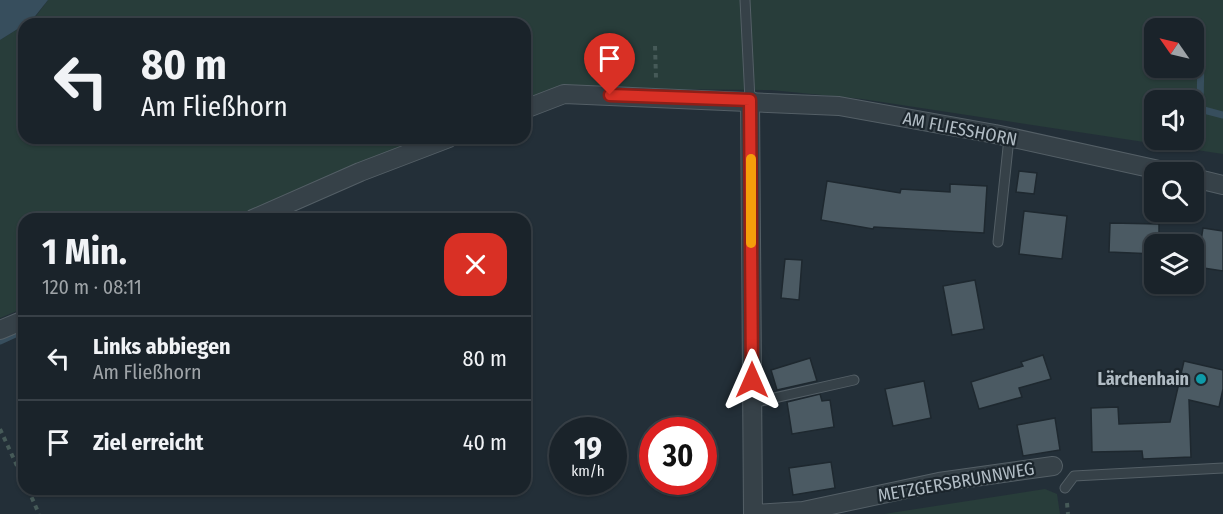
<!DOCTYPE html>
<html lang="de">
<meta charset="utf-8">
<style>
:root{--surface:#1a232a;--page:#272f36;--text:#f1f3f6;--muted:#9fa4a8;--line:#384047}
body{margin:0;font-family:"Fira Sans Condensed",sans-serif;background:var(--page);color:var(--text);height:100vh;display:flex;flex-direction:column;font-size:22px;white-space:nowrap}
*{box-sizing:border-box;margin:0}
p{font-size:20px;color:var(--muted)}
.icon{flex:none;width:33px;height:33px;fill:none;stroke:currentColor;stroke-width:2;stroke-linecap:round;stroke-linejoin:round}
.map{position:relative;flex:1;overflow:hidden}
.details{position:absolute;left:18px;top:213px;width:513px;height:282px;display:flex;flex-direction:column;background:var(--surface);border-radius:18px;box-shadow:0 2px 4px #0004,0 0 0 2px var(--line)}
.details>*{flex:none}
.banner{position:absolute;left:18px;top:18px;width:513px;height:126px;border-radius:18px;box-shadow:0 2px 4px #0004,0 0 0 2px var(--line);background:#1a232a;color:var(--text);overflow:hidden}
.needle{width:39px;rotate:304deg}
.controls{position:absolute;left:1144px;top:18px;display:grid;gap:12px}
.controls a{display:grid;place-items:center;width:60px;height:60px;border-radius:12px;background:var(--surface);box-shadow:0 2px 4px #0004,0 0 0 2px var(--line);font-size:30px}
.speed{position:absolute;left:549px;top:417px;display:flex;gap:12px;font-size:30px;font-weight:700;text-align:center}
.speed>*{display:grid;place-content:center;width:78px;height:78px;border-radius:50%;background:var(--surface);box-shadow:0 2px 4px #0004,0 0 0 2px var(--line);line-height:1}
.speed small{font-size:15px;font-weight:400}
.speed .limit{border:9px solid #d22;background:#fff;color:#111}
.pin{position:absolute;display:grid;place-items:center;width:51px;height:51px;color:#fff;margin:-62px -26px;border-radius:50% 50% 50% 0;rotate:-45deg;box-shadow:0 0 6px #0007}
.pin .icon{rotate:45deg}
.me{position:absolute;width:66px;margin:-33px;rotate:0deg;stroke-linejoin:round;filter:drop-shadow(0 0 4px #0008)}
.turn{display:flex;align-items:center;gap:21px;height:126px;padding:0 24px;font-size:27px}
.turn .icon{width:78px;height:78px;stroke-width:2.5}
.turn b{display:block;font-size:42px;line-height:51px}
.round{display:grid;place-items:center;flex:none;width:63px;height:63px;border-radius:18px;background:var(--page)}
.head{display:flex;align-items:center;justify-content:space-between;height:102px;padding:0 24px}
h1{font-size:36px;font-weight:700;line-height:45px}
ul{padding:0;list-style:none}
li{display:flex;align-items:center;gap:18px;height:84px;padding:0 24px;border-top:2px solid var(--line)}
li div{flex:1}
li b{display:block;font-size:22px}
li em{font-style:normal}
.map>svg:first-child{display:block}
.green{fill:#283d3a;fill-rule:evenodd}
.water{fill:#374e5d}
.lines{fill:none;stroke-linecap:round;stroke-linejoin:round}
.stream{stroke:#374e5d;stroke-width:7}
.building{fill:#4b5a63;stroke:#1e282f;stroke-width:1.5}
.service-casing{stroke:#545f66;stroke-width:11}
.minor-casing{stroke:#545f66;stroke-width:20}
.path{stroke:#465a58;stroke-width:4;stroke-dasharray:4.5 4.5;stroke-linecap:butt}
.service{stroke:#364148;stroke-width:9}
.minor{stroke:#364148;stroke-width:18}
.route-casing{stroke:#8d1f18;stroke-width:15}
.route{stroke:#d93025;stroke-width:10}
.slow{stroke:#f59e0b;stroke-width:10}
.culture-dot{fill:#0f9aa8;stroke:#1c262d;stroke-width:2}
.labels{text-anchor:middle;stroke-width:4.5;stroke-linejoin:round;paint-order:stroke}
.street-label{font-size:18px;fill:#b1bcc4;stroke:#1c262d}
.poi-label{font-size:18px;font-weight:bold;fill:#b1bcc4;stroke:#1c262d;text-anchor:end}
</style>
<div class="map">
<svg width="1223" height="514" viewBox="0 0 1223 514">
<rect width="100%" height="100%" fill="#232f38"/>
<g class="green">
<path d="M 48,0 L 1223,0 L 1223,154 L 862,99 L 771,90 L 559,88 L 525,101 L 525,24 L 26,24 L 33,20 ZM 1155,28 L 1194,28 L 1194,68 L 1155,68 ZM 1155,100 L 1194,100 L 1194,140 L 1155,140 Z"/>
<polygon points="24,25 24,138 426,138 360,163 230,219 24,219 24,308 0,318 0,40"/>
<polygon points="1045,489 1057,494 1060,514 884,514"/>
</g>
<polygon class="water" points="0,0 48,0 32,20 0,40"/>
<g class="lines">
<g class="stream">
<polyline points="1201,54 1200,109 1223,115"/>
<polyline points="0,341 24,330"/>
</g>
</g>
<g class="building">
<polygon points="1019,171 1037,173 1034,194 1016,192"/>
<polygon points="827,181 900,193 901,189 950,192 950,184 987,186 984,233 874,227 873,229 821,220"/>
<polygon points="1024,211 1067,216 1062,259 1019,254"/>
<polygon points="1110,223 1159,224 1159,244 1155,244 1155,254 1109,252"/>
<polygon points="1203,228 1223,231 1223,271 1197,267"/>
<polygon points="785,259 802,260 799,300 781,298"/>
<polygon points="975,280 984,329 952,335 943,286"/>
<polygon points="1043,355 1051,379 1019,388 1022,397 979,409 971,382 1023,366 1021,362"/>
<polygon points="810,358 817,381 777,390 771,370"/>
<polygon points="1184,361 1223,370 1223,389 1219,407 1189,400 1191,457 1143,459 1142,451 1092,452 1091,408 1118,407 1119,424 1170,422"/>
<polygon points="924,381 931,418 893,426 885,389"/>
<polygon points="820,394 822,401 830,400 834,427 792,434 787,402"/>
<polygon points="1055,418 1060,450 1023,456 1017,425"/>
<polygon points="831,462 835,488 793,495 789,468"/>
</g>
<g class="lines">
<defs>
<g id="service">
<polyline points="745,0 750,100"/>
<polyline points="998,242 1009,138"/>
<polyline points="752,403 854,380"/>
<polyline points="1065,488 1074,476 1223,468"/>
</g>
<g id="minor">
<polyline points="750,100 753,514 803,511 939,482 1053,466"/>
<polyline points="525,109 564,94 839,106 995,134 1168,172"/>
<polyline points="1194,178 1223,185"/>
<polyline points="253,219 360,172 449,138"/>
<polyline points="0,330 24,320"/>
</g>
</defs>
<use href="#service" class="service-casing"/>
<use href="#minor" class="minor-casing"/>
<g class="path">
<polyline points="655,46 656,78"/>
<polyline points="0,429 24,481"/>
<polyline points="28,489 39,514"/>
<polyline points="1067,503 1068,514"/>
</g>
<use href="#service" class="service"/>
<use href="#minor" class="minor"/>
</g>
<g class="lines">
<defs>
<polyline id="route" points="610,95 750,100 752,380"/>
</defs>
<use href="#route" class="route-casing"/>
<use href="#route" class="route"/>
<polyline class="slow" points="751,159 751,243"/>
</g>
<circle class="culture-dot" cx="1201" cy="379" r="6"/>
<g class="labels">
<g class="street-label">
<text transform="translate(960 129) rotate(11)" y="6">AM FLIESSHORN</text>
<text transform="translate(956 482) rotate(-10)" y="6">METZGERSBRUNNWEG</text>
</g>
<g class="poi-label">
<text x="1189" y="385">Lärchenhain</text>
</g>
</g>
</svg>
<div class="controls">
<a><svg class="needle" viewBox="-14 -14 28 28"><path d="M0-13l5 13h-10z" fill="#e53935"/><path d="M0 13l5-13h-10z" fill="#9fa4a8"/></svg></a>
<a><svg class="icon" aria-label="sound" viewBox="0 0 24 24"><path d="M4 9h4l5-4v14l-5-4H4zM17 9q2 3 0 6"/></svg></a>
<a><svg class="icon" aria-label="search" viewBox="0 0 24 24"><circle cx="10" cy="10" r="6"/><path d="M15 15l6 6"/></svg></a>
<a><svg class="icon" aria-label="layers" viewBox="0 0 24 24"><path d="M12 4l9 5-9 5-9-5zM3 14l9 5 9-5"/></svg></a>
</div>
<div class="speed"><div>19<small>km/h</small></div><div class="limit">30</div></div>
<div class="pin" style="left:610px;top:95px;background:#d93025"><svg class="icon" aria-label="arrive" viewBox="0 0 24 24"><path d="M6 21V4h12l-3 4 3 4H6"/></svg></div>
<svg class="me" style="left:752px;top:380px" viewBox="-20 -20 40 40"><path d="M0-17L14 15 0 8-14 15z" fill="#d93025" stroke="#fff" stroke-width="4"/></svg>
<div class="banner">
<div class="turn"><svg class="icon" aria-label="left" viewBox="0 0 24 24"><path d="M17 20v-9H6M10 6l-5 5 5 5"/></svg><div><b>80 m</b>Am Fließhorn</div></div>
</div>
<section class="details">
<div class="head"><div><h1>1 Min.</h1><p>120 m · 08:11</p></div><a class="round" style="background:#d93025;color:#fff"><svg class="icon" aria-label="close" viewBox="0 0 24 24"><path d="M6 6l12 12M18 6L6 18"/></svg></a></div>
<ul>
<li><svg class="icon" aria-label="left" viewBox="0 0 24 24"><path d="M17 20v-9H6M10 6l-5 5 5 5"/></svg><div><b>Links abbiegen</b><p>Am Fließhorn</p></div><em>80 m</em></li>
<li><svg class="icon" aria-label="arrive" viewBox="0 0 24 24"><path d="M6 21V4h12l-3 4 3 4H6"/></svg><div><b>Ziel erreicht</b></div><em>40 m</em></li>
</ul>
</section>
</div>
